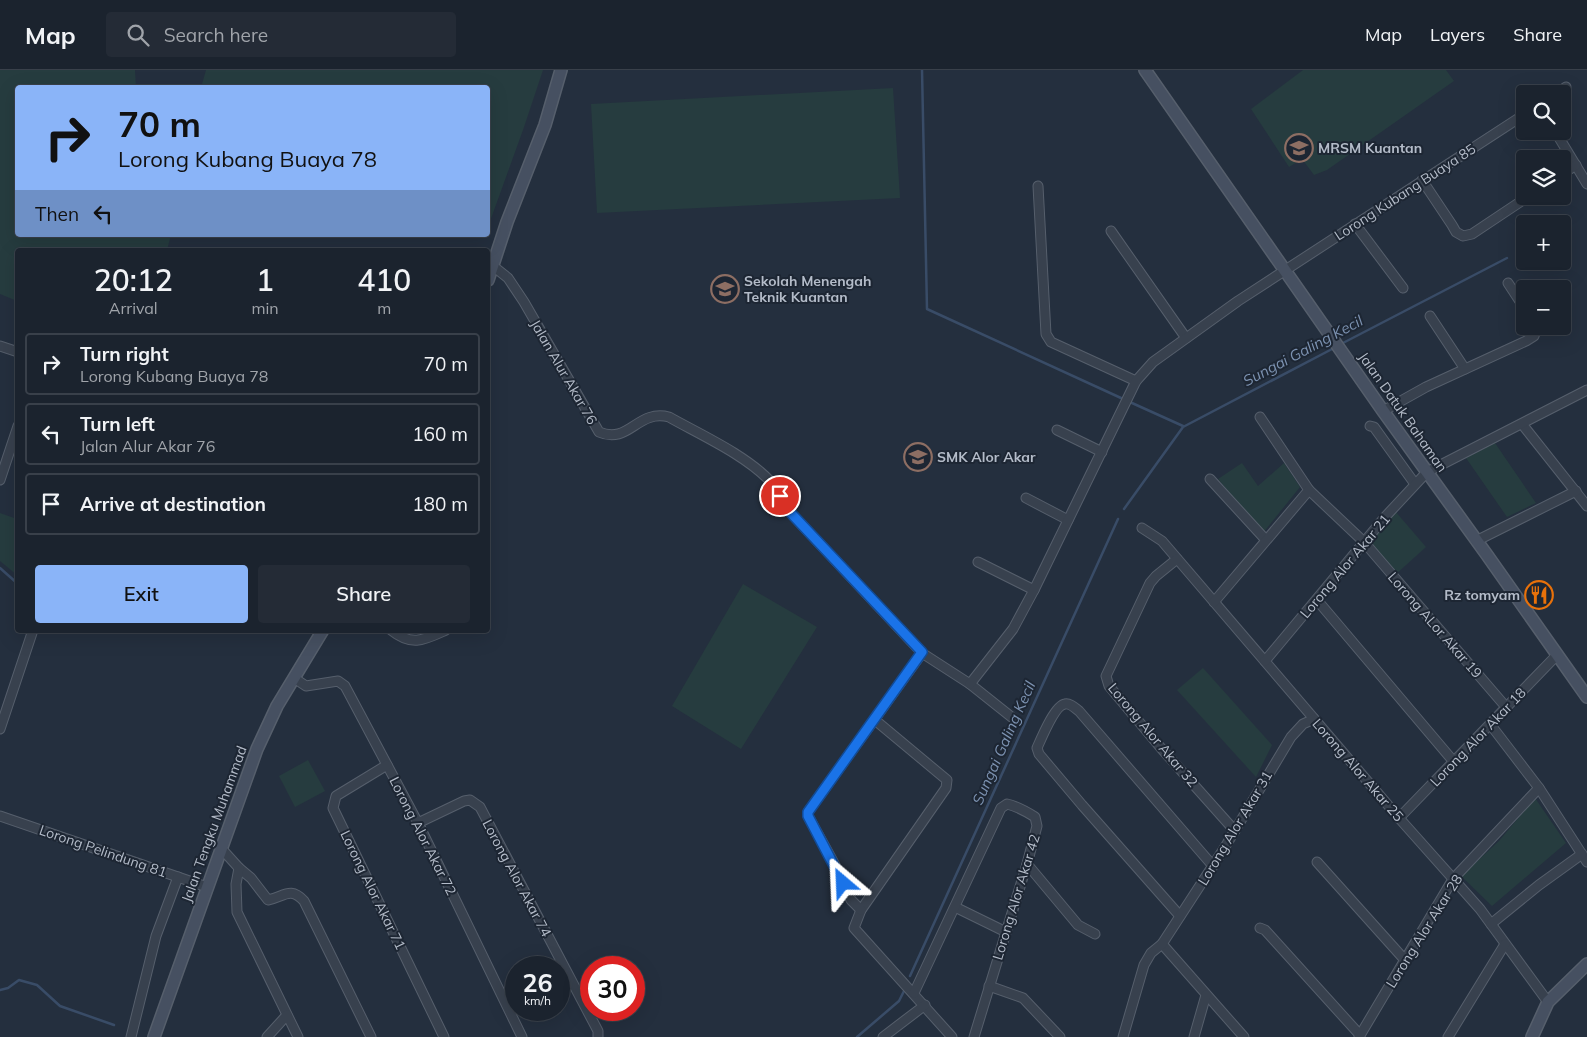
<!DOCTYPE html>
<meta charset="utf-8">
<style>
:root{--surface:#1b232e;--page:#242b36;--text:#f1f3f6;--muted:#a0a4aa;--line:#39404a;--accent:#8ab4f8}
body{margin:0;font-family:Mulish,sans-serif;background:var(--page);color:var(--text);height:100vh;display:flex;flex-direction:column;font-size:19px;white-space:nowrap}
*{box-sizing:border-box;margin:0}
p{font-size:16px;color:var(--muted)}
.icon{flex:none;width:28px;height:28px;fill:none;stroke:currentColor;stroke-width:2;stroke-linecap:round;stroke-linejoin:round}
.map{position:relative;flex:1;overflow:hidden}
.details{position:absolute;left:15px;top:178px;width:475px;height:385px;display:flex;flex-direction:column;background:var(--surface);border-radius:5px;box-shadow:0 5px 20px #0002,0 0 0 1px var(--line)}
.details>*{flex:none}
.guide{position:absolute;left:15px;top:15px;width:475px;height:152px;border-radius:5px;box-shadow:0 5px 20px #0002,0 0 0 1px var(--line);background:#8ab4f8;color:#111;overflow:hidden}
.buttons{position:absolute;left:1516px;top:15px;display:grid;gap:10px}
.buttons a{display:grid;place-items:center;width:55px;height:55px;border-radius:5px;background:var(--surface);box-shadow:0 5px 20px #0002,0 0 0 1px var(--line);font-size:25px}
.speed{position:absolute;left:505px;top:886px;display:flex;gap:10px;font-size:25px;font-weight:700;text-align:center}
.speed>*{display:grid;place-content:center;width:65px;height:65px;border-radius:50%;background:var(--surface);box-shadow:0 5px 20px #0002,0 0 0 1px var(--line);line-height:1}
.speed small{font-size:12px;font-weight:400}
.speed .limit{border:8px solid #d22;background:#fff;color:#111}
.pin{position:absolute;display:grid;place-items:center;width:42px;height:42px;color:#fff;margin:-21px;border:2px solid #fff;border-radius:50%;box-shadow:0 1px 5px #0007}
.me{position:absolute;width:55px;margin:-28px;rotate:334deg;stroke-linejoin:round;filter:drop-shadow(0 0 4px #0008)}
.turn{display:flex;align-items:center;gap:18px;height:105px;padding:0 20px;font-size:22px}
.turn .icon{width:65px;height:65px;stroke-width:2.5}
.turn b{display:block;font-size:35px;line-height:42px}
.then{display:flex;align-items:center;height:48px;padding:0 20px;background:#0003;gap:10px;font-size:19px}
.eta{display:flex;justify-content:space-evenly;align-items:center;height:85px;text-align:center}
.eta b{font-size:30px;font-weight:600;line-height:35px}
.cta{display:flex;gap:10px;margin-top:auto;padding:10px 20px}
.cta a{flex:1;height:58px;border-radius:5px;background:var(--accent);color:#111;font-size:20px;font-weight:600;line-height:58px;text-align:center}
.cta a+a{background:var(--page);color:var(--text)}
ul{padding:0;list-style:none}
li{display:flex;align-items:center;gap:15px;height:62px;margin:0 10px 8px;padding:0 10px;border:2px solid var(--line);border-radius:5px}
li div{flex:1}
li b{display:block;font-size:19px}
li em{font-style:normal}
header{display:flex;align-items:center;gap:30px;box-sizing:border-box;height:70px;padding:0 25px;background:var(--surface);border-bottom:1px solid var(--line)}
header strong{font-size:24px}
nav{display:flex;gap:28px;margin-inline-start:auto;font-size:18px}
.search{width:350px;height:45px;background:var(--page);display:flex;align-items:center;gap:12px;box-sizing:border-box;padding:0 18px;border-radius:5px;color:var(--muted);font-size:19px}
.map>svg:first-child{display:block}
.green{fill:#263c3f}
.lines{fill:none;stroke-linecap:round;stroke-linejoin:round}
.stream{stroke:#394c67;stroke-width:2.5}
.street-casing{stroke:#565f6c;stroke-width:11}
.secondary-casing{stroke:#565f6c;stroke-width:14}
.street{stroke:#38414e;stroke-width:9}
.secondary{stroke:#465061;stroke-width:11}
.route-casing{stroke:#114b97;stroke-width:12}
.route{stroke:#1a73e8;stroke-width:9}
.labels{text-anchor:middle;stroke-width:4;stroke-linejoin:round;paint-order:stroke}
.poi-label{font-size:14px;font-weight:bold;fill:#b4bcc9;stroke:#1d2633;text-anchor:start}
.street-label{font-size:14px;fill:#b4bcc9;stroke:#1d2633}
.water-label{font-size:15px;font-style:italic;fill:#7c92b1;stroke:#1d2633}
</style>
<header>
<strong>Map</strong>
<div class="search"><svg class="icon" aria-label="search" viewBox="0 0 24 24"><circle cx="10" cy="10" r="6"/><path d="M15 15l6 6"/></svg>Search here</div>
<nav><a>Map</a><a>Layers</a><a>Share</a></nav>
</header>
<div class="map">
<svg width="1587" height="967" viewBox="0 0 1587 967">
<rect width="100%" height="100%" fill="#242f3e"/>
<g class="green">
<polygon points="0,0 135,0 136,17 18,18 18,165 171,165 167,180 18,180 17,231 0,224"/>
<polygon points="206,0 543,0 523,60 488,157 488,18 211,17 202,14"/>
<polygon points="1303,0 1446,0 1454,11 1327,100 1314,105 1302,89 1289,97 1251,39"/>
<polygon points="893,18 900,128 597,143 591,34"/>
<polygon points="1495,373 1536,433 1507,447 1466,388"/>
<polygon points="1242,393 1258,416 1284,393 1300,417 1263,463 1218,409"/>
<polygon points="1395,441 1426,477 1395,505 1368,473"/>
<polygon points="0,443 17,449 17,505 0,491"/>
<polygon points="743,514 817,557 741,679 672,636"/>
<polygon points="1203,598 1272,675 1256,707 1177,620"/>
<polygon points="308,690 325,721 295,737 279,706"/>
<polygon points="1535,728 1566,773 1492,836 1461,806 1499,771"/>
</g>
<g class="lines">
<g class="stream">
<polyline points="922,0 927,239 1121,328"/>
<polyline points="1341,274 1507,188"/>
<polyline points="1132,333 1183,356"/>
<polyline points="1124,439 1183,357 1334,278"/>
<polyline points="0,498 18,514"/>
<polyline points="910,906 1118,449"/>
<polyline points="0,920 8,918 19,910 37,915 60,936 114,955"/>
<polyline points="857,967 899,931 905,919"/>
</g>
<defs>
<g id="street">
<polyline points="1556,24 1566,17"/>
<polyline points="1555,61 1587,114"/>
<polyline points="1562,104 1576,95"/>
<polyline points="1422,110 1452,155 1456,162 1463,166 1472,164 1529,126"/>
<polyline points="1038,116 1046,264 1051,272 1136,311"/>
<polyline points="1355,154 1403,218"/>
<polyline points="1111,161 1186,268"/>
<path d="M 493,196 L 508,208 L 524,232 L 599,362 C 629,375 637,339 669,347 C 701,365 746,385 771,412 C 777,420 782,430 787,439 L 922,583 L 970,614 L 1014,649"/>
<polyline points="1508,213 1525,239"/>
<polyline points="1430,246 1465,299"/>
<polyline points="0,276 18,282"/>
<polyline points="1383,341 1426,317 1526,271 1534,266 1536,260 1535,256"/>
<polyline points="1260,347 1309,420"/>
<polyline points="1522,354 1587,436"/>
<polyline points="1370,356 1374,357 1415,414"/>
<polyline points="1057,360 1102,382"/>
<polyline points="1210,409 1265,469"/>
<polyline points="0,410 18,356"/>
<polyline points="1026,428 1068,450"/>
<polyline points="1142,458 1162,471 1399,748 1480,839 1548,932"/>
<polyline points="1476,471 1576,421"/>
<polyline points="1177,489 1156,506 1150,513 1106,606 1109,616 1161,678 1235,761"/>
<polyline points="978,492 1034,520"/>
<polyline points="1317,530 1454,692"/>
<polyline points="1214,532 1309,420 1364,472 1506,637"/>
<path d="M 391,560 C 412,577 424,570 446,560"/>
<polyline points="1265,591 1385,447 1427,402 1587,320"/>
<polyline points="294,608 306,616 338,611 345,616 418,753 522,967"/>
<polyline points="970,614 1013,559 1034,520 1136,311 1153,292 1238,231 1525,44"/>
<polyline points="875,650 947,710 946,718 861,840 854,858 952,967"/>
<polyline points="1490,654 1539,718 1587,792"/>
<polyline points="0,659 33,560"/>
<polyline points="387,695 336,726 333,738 444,967"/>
<polyline points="0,746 207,817"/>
<polyline points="1399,748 1556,586"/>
<polyline points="418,753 464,731 470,730 480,737 598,961 598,967"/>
<path d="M 220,777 L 239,798 L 251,808 L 268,830 C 284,827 290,816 304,831 L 371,967"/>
<polyline points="1317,792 1404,889"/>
<polyline points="1027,794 1078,855 1095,864"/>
<polyline points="239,798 236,814 237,842 298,967"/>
<polyline points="955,837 1006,862"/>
<polyline points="861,840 851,830 836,797 808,746 808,742 922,583"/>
<path d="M 1180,846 L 1082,735 L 1039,684 L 1037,678 C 1041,669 1055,635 1065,634 C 1070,633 1075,638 1079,641 L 1213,796"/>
<polyline points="1491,854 1539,815 1582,784"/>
<polyline points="1260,858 1265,860 1360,965"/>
<polyline points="1162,874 1244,967"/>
<polyline points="989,916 1023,928 1060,967"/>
<path d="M 914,923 L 1001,738 L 1007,734 C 1016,736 1027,742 1035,747 L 1037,756 L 1027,794 L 974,967"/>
<polyline points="131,967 156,866 178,807"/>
<polyline points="267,967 287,945"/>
<polyline points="883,967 925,935"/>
<polyline points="1123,967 1144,895 1151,883 1162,874 1225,777 1291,667 1303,654 1314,649"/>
<polyline points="1194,967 1206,925"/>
<polyline points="1359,967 1453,809 1539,718"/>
<polyline points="1448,967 1505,874"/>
</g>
<g id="secondary">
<polyline points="1145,0 1383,341 1487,485 1587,627"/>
<polyline points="488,210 507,152 545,55 561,0"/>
<polyline points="154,967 257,679 277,636 323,560"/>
<polyline points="1532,967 1548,932 1587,894"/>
</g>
</defs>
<use href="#street" class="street-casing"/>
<use href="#secondary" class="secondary-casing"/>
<use href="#street" class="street"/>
<use href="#secondary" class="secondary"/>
</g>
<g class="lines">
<defs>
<polyline id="route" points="780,426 787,439 922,582 808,742 808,746 843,813"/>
</defs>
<use href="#route" class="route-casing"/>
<use href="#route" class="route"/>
</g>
<defs>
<symbol id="school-ring" viewBox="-11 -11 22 22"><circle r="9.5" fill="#1d2633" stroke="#8d6e63" stroke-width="1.5"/><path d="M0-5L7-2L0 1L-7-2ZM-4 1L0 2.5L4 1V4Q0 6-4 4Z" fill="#8d6e63"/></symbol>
<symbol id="restaurant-ring" viewBox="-11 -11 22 22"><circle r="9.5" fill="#1d2633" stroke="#e8710a" stroke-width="1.5"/><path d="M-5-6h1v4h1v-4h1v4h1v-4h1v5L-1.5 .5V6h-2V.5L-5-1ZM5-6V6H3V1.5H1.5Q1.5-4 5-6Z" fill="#e8710a"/></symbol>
</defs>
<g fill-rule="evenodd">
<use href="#school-ring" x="1283" y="62" width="32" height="32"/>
<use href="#school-ring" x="709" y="203" width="32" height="32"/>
<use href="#school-ring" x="902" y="371" width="32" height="32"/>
<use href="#restaurant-ring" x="1523" y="509" width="32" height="32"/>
</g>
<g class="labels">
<g class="poi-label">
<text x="1318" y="83">MRSM Kuantan</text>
<text x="744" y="216">Sekolah Menengah<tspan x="744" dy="16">Teknik Kuantan</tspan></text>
<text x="937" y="392">SMK Alor Akar</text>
<text x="1520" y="530" text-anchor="end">Rz tomyam</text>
</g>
<g class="street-label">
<text transform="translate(1405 122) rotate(-33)" y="5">Lorong Kubang Buaya 85</text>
<text transform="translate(564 302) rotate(60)" y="5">Jalan Alur Akar 76</text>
<text transform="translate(1403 342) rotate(55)" y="5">Jalan Datuk Bahaman</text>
<text transform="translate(1345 496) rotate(-50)" y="5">Lorong Alor Akar 21</text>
<text transform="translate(1435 555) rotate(49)" y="5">Lorong ALor Akar 19</text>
<text transform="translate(1153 665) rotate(50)" y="5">Lorong Alor Akar 32</text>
<text transform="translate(1478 667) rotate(-46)" y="5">Lorong Alor Akar 18</text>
<text transform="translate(1358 700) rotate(49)" y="5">Lorong Alor Akar 25</text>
<text transform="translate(214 754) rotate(-70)" y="5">Jalan Tengku Muhammad</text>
<text transform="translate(1235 758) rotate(-59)" y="5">Lorong Alor Akar 31</text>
<text transform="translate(423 766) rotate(63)" y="5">Lorong Alor Akar 72</text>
<text transform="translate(103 781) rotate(19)" y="5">Lorong Pelindung 81</text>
<text transform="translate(517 808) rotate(62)" y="5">Lorong Alor Akar 74</text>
<text transform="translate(373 820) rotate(64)" y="5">Lorong Alor Akar 71</text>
<text transform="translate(1016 827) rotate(-73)" y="5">Lorong Alor Akar 42</text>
<text transform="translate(1424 861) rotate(-58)" y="5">Lorong Alor Akar 28</text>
</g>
<g class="water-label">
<text transform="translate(1303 281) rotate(-28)" y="5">Sungai Galing Kecil</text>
<text transform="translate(1004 673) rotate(-66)" y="5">Sungai Galing Kecil</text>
</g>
</g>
</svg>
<div class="buttons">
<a><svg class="icon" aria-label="search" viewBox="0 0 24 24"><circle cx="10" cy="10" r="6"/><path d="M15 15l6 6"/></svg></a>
<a><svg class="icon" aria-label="layers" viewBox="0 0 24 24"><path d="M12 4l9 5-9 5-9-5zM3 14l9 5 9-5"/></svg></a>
<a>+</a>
<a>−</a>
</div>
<div class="speed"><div>26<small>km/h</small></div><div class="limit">30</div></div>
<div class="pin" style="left:780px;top:426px;background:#d93025"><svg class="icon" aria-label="arrive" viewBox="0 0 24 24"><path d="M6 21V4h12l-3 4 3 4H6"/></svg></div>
<svg class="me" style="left:843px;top:813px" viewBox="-20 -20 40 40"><path d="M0-17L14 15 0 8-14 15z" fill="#1a73e8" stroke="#fff" stroke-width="4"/></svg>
<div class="guide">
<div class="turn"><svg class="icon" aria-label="right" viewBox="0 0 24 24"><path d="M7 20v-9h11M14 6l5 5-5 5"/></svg><div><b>70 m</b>Lorong Kubang Buaya 78</div></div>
<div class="then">Then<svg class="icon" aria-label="left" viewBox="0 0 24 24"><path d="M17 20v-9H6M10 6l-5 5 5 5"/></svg></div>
</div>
<section class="details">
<div class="eta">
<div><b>20:12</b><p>Arrival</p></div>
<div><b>1</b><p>min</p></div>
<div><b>410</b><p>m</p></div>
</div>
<ul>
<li><svg class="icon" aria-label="right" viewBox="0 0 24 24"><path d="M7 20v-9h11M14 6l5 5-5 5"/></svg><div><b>Turn right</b><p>Lorong Kubang Buaya 78</p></div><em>70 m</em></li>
<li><svg class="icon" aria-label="left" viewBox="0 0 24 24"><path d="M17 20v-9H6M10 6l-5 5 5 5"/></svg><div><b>Turn left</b><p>Jalan Alur Akar 76</p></div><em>160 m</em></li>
<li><svg class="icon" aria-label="arrive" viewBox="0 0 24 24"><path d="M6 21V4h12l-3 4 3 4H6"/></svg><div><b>Arrive at destination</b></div><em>180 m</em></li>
</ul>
<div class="cta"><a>Exit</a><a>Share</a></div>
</section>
</div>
